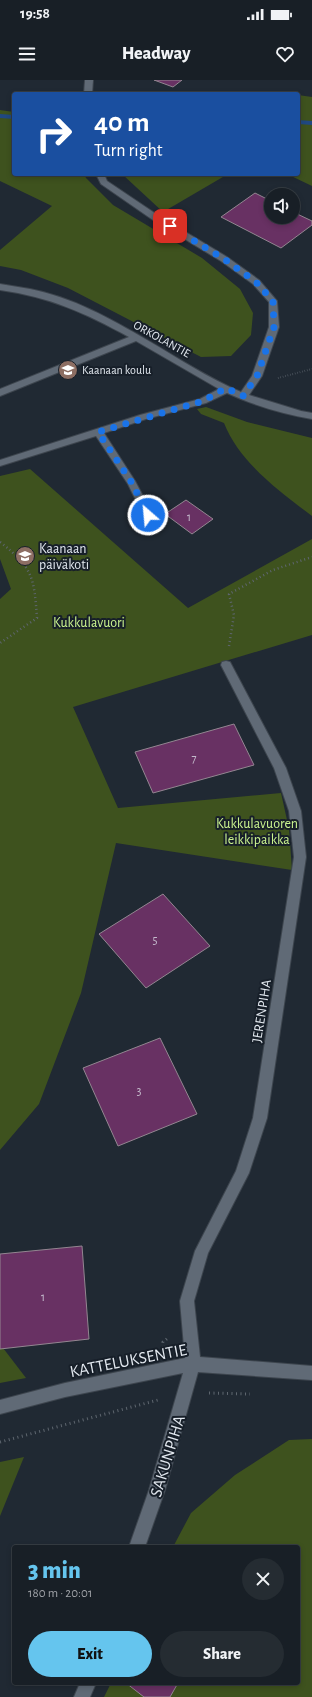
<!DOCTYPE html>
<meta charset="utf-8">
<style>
:root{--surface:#181f26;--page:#252c32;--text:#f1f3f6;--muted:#9fa2a7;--line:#363d43;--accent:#65c5ee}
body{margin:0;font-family:"Alegreya Sans",sans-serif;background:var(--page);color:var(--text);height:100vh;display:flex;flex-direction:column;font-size:15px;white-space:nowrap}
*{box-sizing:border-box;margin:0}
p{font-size:13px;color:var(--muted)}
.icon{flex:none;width:22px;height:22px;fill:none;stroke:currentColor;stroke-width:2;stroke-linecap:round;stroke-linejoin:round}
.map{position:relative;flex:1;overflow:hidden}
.details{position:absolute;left:12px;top:1465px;width:288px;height:140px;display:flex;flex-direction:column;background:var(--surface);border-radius:4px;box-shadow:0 2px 6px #0003,0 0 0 1px var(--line)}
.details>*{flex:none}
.guide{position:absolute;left:12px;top:12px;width:288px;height:84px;border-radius:4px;box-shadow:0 2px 6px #0003,0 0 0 1px var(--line);background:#1a4fa0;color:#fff;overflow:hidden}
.fabs{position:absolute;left:264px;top:108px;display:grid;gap:8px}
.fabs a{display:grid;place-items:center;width:36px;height:36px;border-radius:50%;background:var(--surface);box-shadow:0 2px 6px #0003,0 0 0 1px var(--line);font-size:20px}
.pin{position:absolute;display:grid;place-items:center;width:34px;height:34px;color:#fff;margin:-17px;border-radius:8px;box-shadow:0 2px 6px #0006}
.me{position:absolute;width:44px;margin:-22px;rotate:333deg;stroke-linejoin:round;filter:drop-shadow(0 0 3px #0008)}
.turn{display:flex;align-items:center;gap:14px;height:84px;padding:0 16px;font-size:18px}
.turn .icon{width:52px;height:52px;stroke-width:2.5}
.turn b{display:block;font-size:28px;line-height:34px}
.round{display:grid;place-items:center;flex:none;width:42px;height:42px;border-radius:21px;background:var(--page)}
.head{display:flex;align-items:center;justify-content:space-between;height:68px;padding:0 16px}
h1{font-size:24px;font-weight:800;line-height:30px;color:var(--accent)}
.cta{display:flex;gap:8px;margin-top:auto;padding:8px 16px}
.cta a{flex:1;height:46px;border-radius:24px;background:var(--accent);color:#111;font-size:16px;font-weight:800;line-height:46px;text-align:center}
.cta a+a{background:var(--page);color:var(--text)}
.status{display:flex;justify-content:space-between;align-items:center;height:28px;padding:0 20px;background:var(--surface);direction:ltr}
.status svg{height:11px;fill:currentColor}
header{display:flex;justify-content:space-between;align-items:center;height:52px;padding:0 16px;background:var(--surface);font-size:18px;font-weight:800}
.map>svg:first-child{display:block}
.green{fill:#3e521e}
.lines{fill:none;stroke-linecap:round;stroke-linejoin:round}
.stream{fill:#204881;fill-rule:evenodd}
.building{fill:#683163;stroke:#938691}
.minor-casing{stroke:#3d454e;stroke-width:2}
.path-far2{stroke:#5e666f;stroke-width:2;stroke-dasharray:0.5 2;stroke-linecap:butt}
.path-far1{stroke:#5e666f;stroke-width:2.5;stroke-dasharray:1 3;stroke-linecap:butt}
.path{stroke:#5e666f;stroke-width:3;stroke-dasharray:1 3.5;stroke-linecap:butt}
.minor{fill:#606a76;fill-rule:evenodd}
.route{stroke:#1a73e8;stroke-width:7;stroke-dasharray:0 12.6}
.labels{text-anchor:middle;stroke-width:4;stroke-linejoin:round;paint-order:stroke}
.far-street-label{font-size:12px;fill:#e2e8ef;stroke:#171f29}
.far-poi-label{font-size:12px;fill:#e2e8ef;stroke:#171f29;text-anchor:start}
.number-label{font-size:12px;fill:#c4bacc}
.poi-label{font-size:14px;fill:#e2e8ef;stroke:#171f29;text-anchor:start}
.park-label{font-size:14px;fill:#cbf48f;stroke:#171f29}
.street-label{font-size:14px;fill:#e2e8ef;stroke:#171f29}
.near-street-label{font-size:17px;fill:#e2e8ef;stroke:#171f29}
</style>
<div class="status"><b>19:58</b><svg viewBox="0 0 49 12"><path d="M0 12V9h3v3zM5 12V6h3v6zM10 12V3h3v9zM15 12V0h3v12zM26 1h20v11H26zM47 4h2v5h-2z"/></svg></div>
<header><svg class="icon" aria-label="menu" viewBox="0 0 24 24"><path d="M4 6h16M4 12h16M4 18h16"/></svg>Headway<svg class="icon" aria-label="heart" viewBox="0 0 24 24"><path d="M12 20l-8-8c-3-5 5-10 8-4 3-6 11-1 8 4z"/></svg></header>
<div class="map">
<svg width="312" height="1617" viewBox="0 0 312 1617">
<rect width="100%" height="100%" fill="#202933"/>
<g class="green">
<polygon points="298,15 312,17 312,106 287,94 298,94"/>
<polygon points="0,30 14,32 14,94 84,94 86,98 113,125 202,178 240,209 253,233 251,255 231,276 201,277 68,208 21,190 0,186 0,170 52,126 0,101"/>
<polygon points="122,94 228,94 163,132"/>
<path d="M 206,327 L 247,342 L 312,358 L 312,436 C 280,412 239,382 224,343 L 201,334 L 197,329 Z"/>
<polygon points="30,389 188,528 312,459 312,555 73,627 118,728 281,713 289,749 292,790 116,763 81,913 39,1024 0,1070 0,519 11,509 0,479 0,396"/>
<polygon points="0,1264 26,1298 0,1303"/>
<polygon points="312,1359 312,1617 104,1617 111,1603 298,1603 298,1467 173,1467 191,1433 235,1395 289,1360"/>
<polygon points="24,1377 0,1436 0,1382"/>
</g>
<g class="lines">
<g class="stream">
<polygon points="0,34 14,35 14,39 0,38"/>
<polygon points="298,40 312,41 312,45 298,44"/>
</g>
</g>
<g class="building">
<polygon points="154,0 182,0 173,7"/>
<polygon points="255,113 271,121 271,137 293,137 293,132 312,141 312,145 281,168 221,137"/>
<polygon points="186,420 213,439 192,454 165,434"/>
<polygon points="234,644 254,685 153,713 135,672"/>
<polygon points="163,814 210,866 146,908 99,854"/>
<polygon points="160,958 197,1034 118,1066 83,988"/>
<polygon points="82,1166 89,1259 0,1269 0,1174"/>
<polygon points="126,1603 178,1603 170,1617 144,1617"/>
</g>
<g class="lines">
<defs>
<g id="minor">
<polygon points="85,0 93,0 92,14 84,14"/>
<path d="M 96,94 L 104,94 L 107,101 L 159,136 L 227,177 L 259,200 L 277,221 L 279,247 L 262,296 L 249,315 L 301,331 L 312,333 L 312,339 C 283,334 253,325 227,313 L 206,323 L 146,339 L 104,353 L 135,401 L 153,435 L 148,439 L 144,437 L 128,404 L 96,356 L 0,386 L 0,380 L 140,335 L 200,319 L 219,309 L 136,261 L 0,316 L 0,309 L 129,257 C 85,233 50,217 0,210 L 0,204 C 10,206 20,207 30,209 C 72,217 111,239 147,260 C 178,278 208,298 241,312 L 252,296 L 269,247 L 269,222 L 253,204 L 221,181 L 153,140 L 101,104 Z"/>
<polygon points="226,581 230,582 286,688 301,731 306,777 267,1038 249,1093 208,1173 194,1221 200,1277 312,1286 312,1300 198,1292 165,1410 145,1467 129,1467 149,1410 183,1293 65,1317 0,1334 0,1320 65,1303 185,1278 180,1221 195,1171 236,1091 253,1038 294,777 289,731 274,688 221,585 222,582"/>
<polygon points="80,1603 96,1603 90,1617 74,1617"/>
</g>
</defs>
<use href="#minor" class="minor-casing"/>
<polyline class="path-far2" points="278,298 312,289"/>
<g class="path-far1">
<path d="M 0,462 C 33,488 34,497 37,538 L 0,563"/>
<polyline points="229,566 234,535 229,514 273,490 312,477"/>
</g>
<g class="path">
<polyline points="164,1267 163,1262 168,1258"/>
<polyline points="209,1313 250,1314"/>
<polyline points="0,1362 158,1320"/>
</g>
<use href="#minor" class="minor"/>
</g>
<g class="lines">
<polyline class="route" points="148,435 132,403 98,352 203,321 226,308 243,316 257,296 274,247 273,221 256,202 224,179 170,146"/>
</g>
<defs>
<symbol id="school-disc" viewBox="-11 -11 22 22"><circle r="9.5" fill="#8d6e63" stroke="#171f29"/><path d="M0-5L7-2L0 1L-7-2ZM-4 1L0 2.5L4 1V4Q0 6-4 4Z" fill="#fff"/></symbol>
</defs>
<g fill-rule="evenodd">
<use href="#school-disc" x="57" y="279" width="22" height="22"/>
<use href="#school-disc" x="14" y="465" width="22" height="22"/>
</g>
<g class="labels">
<g class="far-street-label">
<text transform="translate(162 259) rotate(29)" y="4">ORKOLANTIE</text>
</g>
<g class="far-poi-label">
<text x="82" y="294">Kaanaan koulu</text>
</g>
<g class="number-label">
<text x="189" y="441">1</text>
<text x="194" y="682">7</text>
<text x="155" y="864">5</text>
<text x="139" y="1015">3</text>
<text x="43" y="1221">1</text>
</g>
<g class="poi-label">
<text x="39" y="473">Kaanaan<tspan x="39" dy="16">päiväkoti</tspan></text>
</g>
<g class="park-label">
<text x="89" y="547">Kukkulavuori</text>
<text x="257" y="748">Kukkulavuoren<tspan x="257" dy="16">leikkipaikka</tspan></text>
</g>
<g class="street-label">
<text transform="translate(261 931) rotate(-81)" y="5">JERENPIHA</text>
</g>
<g class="near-street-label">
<text transform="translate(128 1280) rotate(-11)" y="6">KATTELUKSENTIE</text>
<text transform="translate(167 1376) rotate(-73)" y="6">SAKUNPIHA</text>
</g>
</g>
</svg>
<div class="fabs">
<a><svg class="icon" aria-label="sound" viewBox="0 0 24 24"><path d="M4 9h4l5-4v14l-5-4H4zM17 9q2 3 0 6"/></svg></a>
</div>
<div class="pin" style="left:170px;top:146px;background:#d93025"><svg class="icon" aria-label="arrive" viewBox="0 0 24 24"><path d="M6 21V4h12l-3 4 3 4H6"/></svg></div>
<svg class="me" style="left:148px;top:435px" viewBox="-20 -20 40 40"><circle r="17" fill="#1a73e8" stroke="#fff" stroke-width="3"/><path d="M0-11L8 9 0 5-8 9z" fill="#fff"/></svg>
<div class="guide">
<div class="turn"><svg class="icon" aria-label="right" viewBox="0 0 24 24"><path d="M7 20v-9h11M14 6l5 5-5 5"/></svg><div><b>40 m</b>Turn right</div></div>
</div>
<section class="details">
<div class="head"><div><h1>3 min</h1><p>180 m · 20:01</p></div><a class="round"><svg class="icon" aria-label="close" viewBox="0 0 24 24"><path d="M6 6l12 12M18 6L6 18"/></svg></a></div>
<div class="cta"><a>Exit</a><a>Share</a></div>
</section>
</div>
